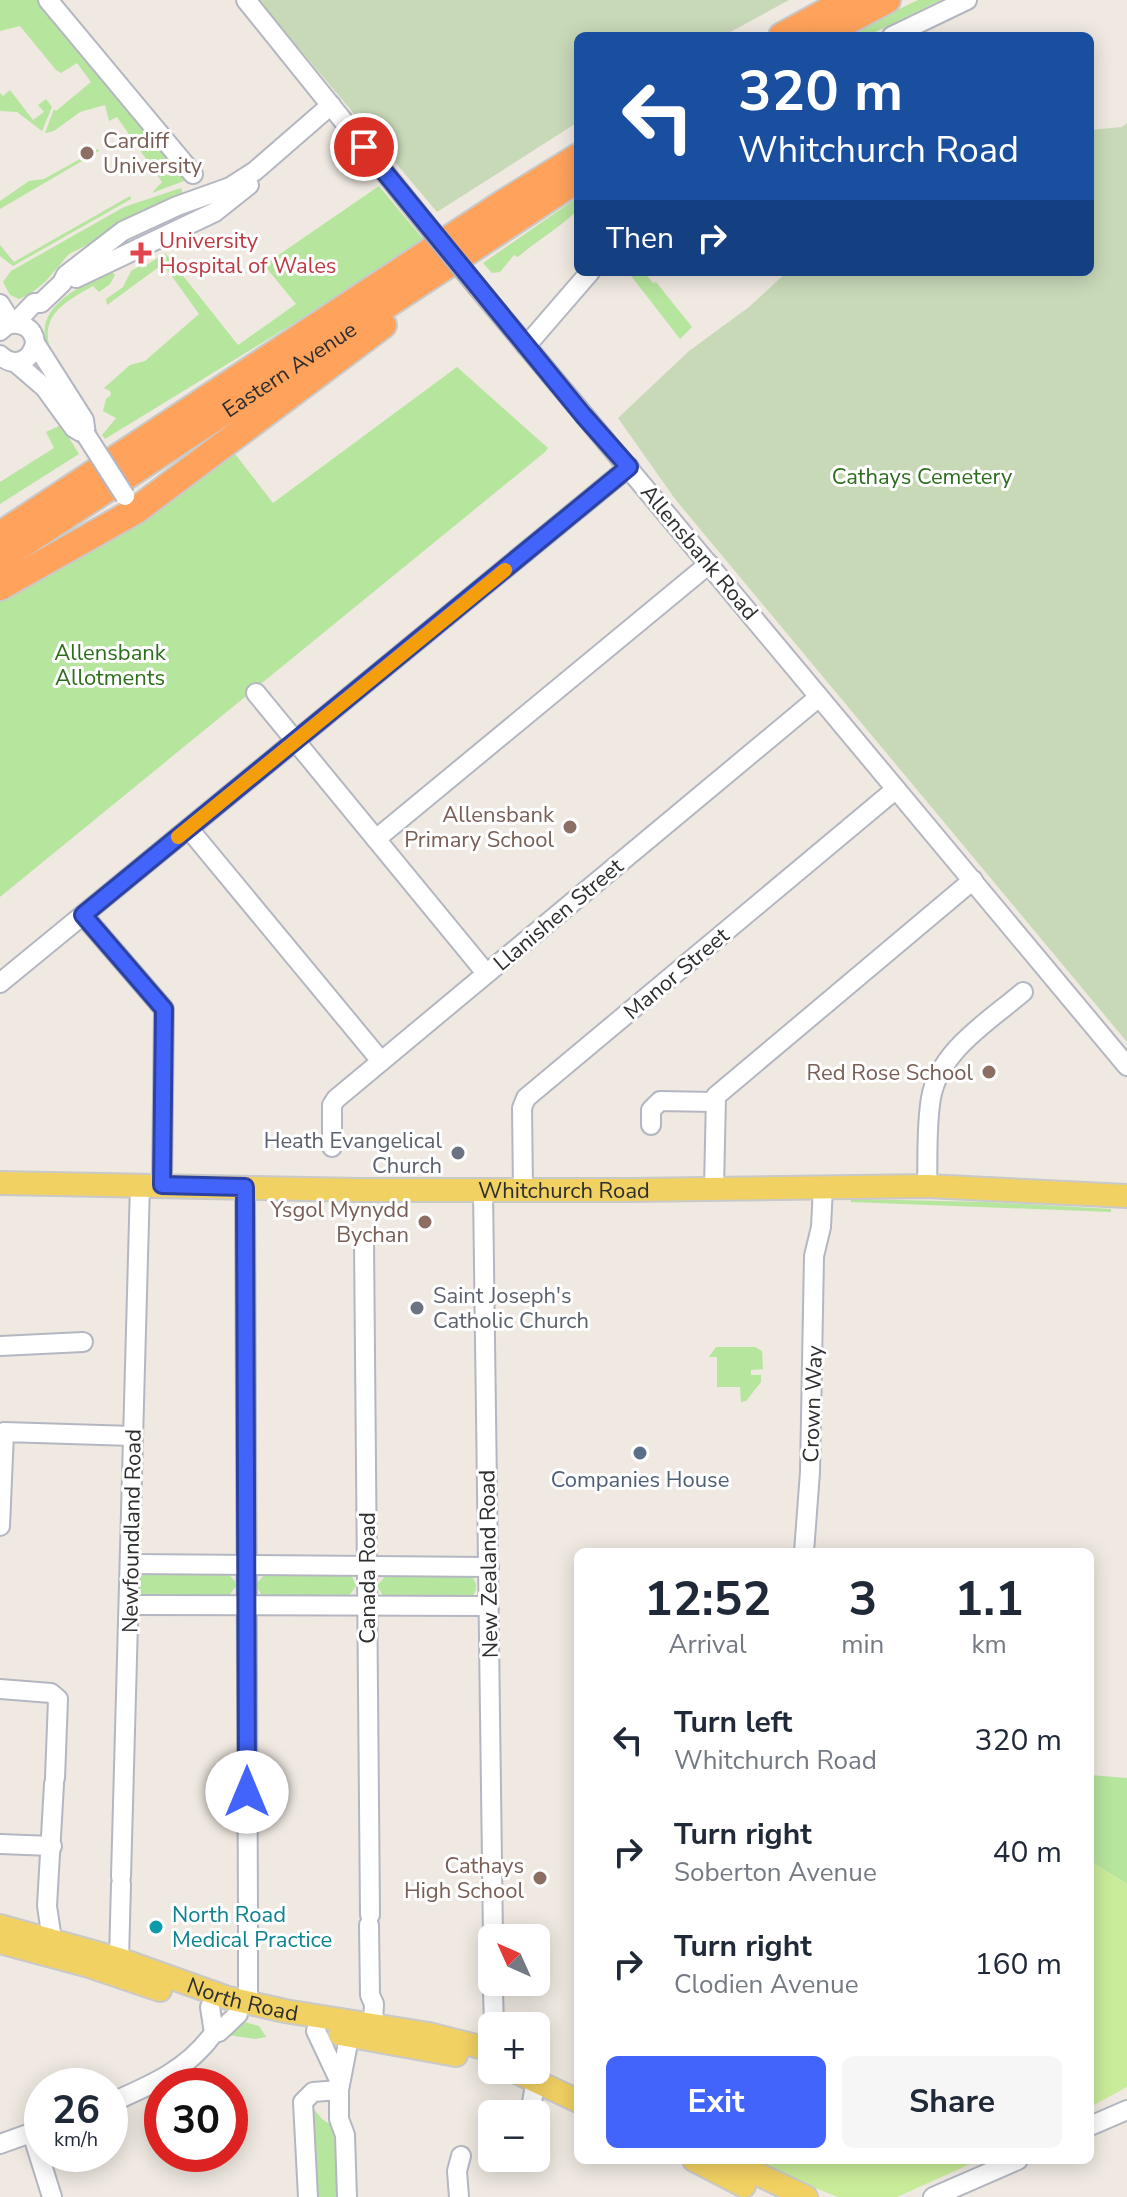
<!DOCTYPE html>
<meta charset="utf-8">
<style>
:root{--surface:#fff;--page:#f6f6f7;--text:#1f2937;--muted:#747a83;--accent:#4264fb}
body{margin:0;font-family:"Nunito Sans",sans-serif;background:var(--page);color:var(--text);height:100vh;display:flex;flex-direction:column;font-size:30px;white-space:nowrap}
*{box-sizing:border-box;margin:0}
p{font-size:26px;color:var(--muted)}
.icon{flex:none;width:44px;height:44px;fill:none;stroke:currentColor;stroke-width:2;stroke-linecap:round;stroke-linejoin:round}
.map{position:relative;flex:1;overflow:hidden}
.sheet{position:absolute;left:574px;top:1548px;width:520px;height:616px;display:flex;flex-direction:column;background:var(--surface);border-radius:12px;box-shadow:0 4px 20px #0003}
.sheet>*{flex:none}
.banner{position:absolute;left:574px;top:32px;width:520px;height:244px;border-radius:12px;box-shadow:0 4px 20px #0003;background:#1a4fa0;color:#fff;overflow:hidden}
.needle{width:52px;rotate:315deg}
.controls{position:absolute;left:478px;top:1924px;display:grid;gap:16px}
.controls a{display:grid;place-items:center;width:72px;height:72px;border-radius:12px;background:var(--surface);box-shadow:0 4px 20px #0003;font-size:40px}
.speed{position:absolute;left:24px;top:2068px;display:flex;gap:16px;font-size:40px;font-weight:700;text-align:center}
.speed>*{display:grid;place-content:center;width:104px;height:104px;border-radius:50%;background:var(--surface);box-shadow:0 4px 20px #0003;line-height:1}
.speed small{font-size:20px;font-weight:400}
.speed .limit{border:12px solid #d22;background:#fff;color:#111}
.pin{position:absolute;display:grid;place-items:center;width:68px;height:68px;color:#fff;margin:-34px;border:4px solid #fff;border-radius:50%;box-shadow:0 2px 8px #0007}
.me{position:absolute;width:88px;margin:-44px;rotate:0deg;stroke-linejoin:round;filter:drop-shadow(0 0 6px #0008)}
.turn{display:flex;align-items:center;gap:28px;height:168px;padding:0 32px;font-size:36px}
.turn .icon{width:104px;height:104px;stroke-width:2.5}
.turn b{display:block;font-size:56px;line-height:68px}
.then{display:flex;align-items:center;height:76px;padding:0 32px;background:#0003;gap:16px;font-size:30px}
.eta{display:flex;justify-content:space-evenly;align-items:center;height:136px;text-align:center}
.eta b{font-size:48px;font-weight:700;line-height:56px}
.button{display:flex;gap:16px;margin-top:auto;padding:16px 32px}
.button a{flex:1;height:92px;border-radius:12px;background:var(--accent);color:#fff;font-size:32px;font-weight:700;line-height:92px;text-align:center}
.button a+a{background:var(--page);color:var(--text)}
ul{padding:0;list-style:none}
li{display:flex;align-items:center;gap:24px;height:112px;padding:0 32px}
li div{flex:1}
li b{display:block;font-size:30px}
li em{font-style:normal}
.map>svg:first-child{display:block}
.green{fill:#b6e59e}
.cemetery{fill:#c8d9b8}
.pitch{fill:#c9ec9a}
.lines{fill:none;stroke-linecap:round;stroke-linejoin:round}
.minor-casing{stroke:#b4b7c1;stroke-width:22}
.major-casing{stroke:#c9c9c9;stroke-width:26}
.highway-casing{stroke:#c9c9c9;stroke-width:30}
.minor{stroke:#fff;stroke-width:18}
.major{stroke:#f2d163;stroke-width:22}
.highway{stroke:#ffa35c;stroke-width:26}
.minor-bridge-casing{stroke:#b4b7c1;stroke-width:22;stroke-linecap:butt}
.minor-bridge{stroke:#fff;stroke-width:18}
.route-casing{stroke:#2b41a3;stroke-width:20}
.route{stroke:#4264fb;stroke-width:14}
.slow{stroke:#f59e0b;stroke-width:14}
.education-dot{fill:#8d6e63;stroke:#fff;stroke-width:3}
.health-dot{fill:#e0444e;stroke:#fff;stroke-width:3}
.worship-dot{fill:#6b7280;stroke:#fff;stroke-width:3}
.service-dot{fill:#5c6f8a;stroke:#fff;stroke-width:3}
.culture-dot{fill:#0f9aa8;stroke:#fff;stroke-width:3}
.labels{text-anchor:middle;stroke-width:6;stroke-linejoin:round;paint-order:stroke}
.education-label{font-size:22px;fill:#785e54;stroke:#fff;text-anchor:end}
.health-label{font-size:22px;fill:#be3a42;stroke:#fff;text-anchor:start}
.street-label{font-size:22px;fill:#2e2e2e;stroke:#fff}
.park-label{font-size:22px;fill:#2c6e1b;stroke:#fff}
.worship-label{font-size:22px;fill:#5b616d;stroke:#fff;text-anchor:end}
.service-label{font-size:22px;fill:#4e5e75;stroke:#fff}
.culture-label{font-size:22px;fill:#0d838f;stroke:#fff;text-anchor:start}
</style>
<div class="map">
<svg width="1127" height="2197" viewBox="0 0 1127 2197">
<rect width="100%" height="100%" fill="#efe9e1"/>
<g class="green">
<polygon points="0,0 43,0 186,177 184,181 152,193 162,182 117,117 109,121 105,105 80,112 54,131 45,133 54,109 56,111 91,82 77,63 61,73 56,70 20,26 0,31"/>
<polygon points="918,0 941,0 867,36 844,36"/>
<polygon points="10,90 33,120 44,112 38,105 46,99 52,107 42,131 17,112 0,111 0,93 3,96"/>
<polygon points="98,149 99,151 0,209 0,201 29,181 44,179"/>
<polygon points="379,186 423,239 322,306 105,439 102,435 116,418 103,411 106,399 111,395 110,391 104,388 130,365 145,361 199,314 163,264 107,305 106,299 123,287 131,271 140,266 142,268 165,253 238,345 296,304 264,265"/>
<polygon points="181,188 184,197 69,254 45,282 30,294 19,299 10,295 3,282 11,271 124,207"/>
<polygon points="130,196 131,199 13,266 0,256 0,245 14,262"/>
<path d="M 578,197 L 578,210 C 559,228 538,240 518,257 L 514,255 L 500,272 L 492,273 L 483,263 Z"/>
<path d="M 111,271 L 115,275 L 110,284 L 99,292 L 93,286 C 61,304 36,318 54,358 C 23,312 76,288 111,271 Z"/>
<polygon points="628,272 644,272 653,283 656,282 692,327 680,339"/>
<polygon points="457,367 548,448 545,452 0,897 0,597 232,450 273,503"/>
<polygon points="61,425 79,454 0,504 0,482 54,448 46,432"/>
<polygon points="851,1199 988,1202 1111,1209 1111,1212 851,1202"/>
<polygon points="716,1347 755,1347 762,1351 763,1369 751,1370 751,1375 761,1375 761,1382 746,1401 741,1402 740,1387 717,1387 717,1357 709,1357"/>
<polygon points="146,1572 226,1572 235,1581 236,1586 226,1600 143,1597 136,1588 137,1580"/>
<polygon points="267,1572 347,1572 352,1576 356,1586 346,1600 263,1597 255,1585"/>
<path d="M 388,1573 L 468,1573 C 477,1581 479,1587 472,1597 L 384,1597 L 377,1586 Z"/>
<polygon points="1090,1775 1127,1778 1127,1884 1090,1861"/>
<polygon points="241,2021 259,2026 266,2037 255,2039 221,2034"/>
<polygon points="308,2102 322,2119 334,2127 338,2197 315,2197"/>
</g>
<g class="cemetery">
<polygon points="258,0 789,0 723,36 578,36 578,122 437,212"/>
<polygon points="1127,123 1127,1042 675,499 618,418 689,351 749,307 787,272 1090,272 1090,130 1122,127"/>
</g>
<g class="pitch">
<polygon points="1090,1861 1127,1884 1127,2087 1090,2107"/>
<polygon points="759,2160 979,2160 897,2197 838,2197 803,2183"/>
</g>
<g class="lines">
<defs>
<g id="minor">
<polyline points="48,0 193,174"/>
<polyline points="246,0 431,230"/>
<polyline points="892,36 967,0"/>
<polyline points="76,278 215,212 249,185"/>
<polyline points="478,288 1127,1066"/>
<polyline points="0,304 12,323"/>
<polyline points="15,323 34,303 41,303 62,283 66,275 123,231 177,206 230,187 255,171 331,105"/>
<path d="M 0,331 L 7,325 C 21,321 34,328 35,343 C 31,362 14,368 0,355"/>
<polyline points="35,343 84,420 86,435"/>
<polyline points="526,346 590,272"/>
<polyline points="16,363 45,388 74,428 86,435"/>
<polyline points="256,693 486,973"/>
<polyline points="189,829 381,1061"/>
<polyline points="376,839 709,564"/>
<polyline points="83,915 164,1009 162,1185"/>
<polyline points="0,983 629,467"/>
<polyline points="651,1125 651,1110 660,1101 714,1102"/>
<polyline points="332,1147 332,1105 336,1099 819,697"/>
<path d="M 927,1186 C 928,1157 926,1127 931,1098 C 939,1051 989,1021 1023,992"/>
<polyline points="245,1187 248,1915"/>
<polyline points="714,1188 716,1096 973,880"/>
<polyline points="483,1190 493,1938"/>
<polyline points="523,1190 522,1108 526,1098 896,789"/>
<polyline points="364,1241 370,1915"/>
<polyline points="0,1346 83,1342"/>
<polyline points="0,1526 4,1432 133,1436"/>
<polyline points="804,1552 810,1472 814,1256 821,1227 823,1187"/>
<polyline points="130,1564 489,1567"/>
<polyline points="129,1605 489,1606"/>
<polyline points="0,1689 51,1693 58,1699 55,1778"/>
<polyline points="0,1844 52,1846"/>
<polyline points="121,1877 140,1184"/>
<polyline points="248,1923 248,2003"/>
<polyline points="369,1925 370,1995 374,2004 373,2023"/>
<polyline points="52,1940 47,1906 54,1784"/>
<polyline points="119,1959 121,1884"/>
<polyline points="493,1991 494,2026"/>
<polyline points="210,2007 214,2033"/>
<polyline points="316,2031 340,2082"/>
<path d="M 110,2103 C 151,2085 186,2071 214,2033 L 219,2032 L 238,2014"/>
<polyline points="530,2114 536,2079"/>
<polyline points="1090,2126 1127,2110"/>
<polyline points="32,2133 52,2197"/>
<polyline points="0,2144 42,2129"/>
<polyline points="308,2197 303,2102 313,2092 339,2090"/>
<polyline points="347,2197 345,2135 339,2119 339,2090 352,2022"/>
<polyline points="459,2197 457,2171 461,2156"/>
<polyline points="933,2197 1018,2160"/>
</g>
<g id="major">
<path id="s1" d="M 0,1183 L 361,1190 L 630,1190 L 927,1186 L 1127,1196"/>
<path id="s2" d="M 0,1926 L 119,1959 L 228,1998 L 285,2011 L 429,2034 L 492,2050"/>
<polyline points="0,1942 89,1966 160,1990"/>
<polyline points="340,2034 456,2055"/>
<polyline points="512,2070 578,2101"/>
<polyline points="694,2160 744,2186"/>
<polyline points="728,2160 806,2197"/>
</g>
<g id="highway">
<polyline points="782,36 848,0"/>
<polyline points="819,36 887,0"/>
<polyline points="0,535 502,204 578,157"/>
<path id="s3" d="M 0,559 L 578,179"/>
<polyline points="0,587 135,511 383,325"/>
</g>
</defs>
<use href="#minor" class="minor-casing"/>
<use href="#major" class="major-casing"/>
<use href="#highway" class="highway-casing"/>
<use href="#minor" class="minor"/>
<use href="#major" class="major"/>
<use href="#highway" class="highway"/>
<defs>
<g id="minor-bridge">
<polyline points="431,230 478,288"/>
<polyline points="86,435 125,496"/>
</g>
</defs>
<use href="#minor-bridge" class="minor-bridge-casing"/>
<use href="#minor-bridge" class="minor-bridge"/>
</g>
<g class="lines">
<defs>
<polyline id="route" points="247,1792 245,1187 162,1185 164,1009 83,915 629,467 583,415 364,147"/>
</defs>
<use href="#route" class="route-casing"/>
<use href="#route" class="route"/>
<polyline class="slow" points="178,837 505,570"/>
</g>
<g class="education-dot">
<circle cx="87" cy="153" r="8"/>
<circle cx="570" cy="827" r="8"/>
<circle cx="989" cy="1072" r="8"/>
<circle cx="425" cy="1222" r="8"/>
<circle cx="540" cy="1878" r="8"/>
</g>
<path class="health-dot" d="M137 241h8v8h8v8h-8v8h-8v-8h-8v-8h8z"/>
<g class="worship-dot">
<circle cx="458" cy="1153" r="8"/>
<circle cx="417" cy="1308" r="8"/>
</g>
<circle class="service-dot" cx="640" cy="1453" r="8"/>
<circle class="culture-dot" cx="156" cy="1927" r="8"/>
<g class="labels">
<g class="education-label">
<text x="103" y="148" text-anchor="start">Cardiff<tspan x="103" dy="25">University</tspan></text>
<text x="554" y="822">Allensbank<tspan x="554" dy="25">Primary School</tspan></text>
<text x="973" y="1080">Red Rose School</text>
<text x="409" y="1217">Ysgol Mynydd<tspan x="409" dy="25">Bychan</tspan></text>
<text x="524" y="1873">Cathays<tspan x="524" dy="25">High School</tspan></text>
</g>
<g class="health-label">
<text x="159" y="248">University<tspan x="159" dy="25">Hospital of Wales</tspan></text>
</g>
<g class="street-label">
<text dy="8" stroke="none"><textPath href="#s3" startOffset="346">Eastern Avenue</textPath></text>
<text transform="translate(700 552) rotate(50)" y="8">Allensbank Road</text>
<text transform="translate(558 914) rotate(-40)" y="8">Llanishen Street</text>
<text transform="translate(676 973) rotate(-40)" y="8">Manor Street</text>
<text dy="8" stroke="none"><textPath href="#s1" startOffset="564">Whitchurch Road</textPath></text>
<text transform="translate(812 1404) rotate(-88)" y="8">Crown Way</text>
<text transform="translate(131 1531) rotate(-89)" y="8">Newfoundland Road</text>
<text transform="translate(488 1564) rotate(-91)" y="8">New Zealand Road</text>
<text transform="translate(367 1578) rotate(-90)" y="8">Canada Road</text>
<text dy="8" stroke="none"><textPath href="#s2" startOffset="254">North Road</textPath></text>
</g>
<g class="park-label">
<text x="922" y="484">Cathays Cemetery</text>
<text x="110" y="660">Allensbank<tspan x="110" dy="25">Allotments</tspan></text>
</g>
<g class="worship-label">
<text x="442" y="1148">Heath Evangelical<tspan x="442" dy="25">Church</tspan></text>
<text x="433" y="1303" text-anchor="start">Saint Joseph's<tspan x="433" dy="25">Catholic Church</tspan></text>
</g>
<g class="service-label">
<text x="640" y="1487">Companies House</text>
</g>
<g class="culture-label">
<text x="172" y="1922">North Road<tspan x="172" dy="25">Medical Practice</tspan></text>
</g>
</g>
</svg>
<div class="controls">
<a><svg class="needle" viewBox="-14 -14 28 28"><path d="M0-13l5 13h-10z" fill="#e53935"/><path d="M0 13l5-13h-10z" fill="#747a83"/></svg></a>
<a>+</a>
<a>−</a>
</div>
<div class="speed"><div>26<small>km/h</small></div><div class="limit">30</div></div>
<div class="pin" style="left:364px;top:147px;background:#d93025"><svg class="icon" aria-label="arrive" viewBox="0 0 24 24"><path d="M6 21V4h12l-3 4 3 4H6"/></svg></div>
<svg class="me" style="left:247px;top:1792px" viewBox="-20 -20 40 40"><circle r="19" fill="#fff"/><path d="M0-13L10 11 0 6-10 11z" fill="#4264fb"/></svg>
<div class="banner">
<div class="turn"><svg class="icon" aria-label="left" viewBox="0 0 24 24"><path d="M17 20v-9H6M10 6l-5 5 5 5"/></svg><div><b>320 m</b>Whitchurch Road</div></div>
<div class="then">Then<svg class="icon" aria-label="right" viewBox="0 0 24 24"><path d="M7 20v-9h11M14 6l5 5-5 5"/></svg></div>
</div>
<section class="sheet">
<div class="eta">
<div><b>12:52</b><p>Arrival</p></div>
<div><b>3</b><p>min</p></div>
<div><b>1.1</b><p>km</p></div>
</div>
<ul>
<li><svg class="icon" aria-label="left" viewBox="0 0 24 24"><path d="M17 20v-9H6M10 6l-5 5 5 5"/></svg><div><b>Turn left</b><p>Whitchurch Road</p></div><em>320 m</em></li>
<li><svg class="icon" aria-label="right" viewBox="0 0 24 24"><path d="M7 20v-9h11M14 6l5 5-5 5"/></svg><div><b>Turn right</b><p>Soberton Avenue</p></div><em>40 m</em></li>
<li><svg class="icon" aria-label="right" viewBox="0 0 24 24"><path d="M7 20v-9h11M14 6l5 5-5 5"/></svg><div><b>Turn right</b><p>Clodien Avenue</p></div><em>160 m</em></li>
</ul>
<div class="button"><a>Exit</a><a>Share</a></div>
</section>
</div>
